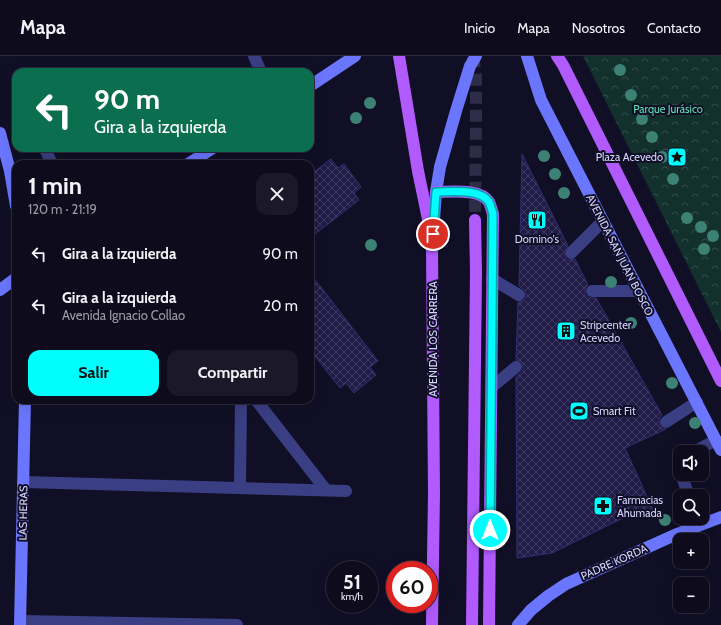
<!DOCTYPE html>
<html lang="es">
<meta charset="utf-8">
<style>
:root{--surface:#0d0b1c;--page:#1b1929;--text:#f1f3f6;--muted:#9a9ba3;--line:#2d2b3b;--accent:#01fdfe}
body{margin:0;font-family:Cabin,sans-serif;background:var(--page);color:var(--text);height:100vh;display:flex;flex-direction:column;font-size:15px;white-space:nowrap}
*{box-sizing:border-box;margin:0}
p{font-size:13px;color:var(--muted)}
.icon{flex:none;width:22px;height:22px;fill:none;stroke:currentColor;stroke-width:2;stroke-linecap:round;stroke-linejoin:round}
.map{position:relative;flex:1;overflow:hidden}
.drawer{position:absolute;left:12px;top:104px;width:302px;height:244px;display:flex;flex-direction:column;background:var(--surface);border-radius:12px;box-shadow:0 4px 16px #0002,0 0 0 1px var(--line)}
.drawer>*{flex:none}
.top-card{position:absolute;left:12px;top:12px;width:302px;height:84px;border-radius:12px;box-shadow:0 4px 16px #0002,0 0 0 1px var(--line);background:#0b6e4f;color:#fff;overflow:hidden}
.fabs{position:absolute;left:673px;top:389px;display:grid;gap:8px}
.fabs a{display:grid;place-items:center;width:36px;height:36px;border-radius:8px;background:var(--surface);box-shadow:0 4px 16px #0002,0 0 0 1px var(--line);font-size:20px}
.speed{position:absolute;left:326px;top:505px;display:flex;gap:8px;font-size:20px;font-weight:700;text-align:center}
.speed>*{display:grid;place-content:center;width:52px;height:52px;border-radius:50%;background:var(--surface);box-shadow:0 4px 16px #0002,0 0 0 1px var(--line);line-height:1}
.speed small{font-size:10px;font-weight:400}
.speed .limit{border:6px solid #d22;background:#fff;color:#111}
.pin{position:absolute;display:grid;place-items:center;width:34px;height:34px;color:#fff;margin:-17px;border:2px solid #fff;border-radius:50%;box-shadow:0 1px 4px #0007}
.me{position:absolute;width:44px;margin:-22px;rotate:0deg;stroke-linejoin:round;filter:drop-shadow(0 0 3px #0008)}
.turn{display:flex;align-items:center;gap:14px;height:84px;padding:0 16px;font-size:18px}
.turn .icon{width:52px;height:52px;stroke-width:2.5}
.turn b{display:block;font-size:28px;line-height:34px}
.round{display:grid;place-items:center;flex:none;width:42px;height:42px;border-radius:12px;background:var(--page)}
.head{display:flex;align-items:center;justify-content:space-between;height:68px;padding:0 16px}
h1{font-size:24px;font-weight:700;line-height:30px}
.button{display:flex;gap:8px;margin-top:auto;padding:8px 16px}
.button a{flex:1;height:46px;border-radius:12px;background:var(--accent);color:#111;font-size:16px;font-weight:700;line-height:46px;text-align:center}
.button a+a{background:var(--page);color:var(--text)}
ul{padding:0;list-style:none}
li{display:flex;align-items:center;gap:12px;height:52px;padding:0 16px}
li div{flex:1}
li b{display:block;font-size:15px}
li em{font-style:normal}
header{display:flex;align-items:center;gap:24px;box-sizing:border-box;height:56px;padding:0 20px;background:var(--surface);border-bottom:1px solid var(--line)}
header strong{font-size:19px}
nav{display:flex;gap:22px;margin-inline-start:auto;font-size:14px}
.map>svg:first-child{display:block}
.park{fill:url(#park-crowns)}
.building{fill:url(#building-cross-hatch);stroke:#342d72}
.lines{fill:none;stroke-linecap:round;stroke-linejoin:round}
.primary-tunnel{stroke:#2e2d47;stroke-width:12;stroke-dasharray:12 6;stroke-linecap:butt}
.lane{stroke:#3a3f84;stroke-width:12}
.street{stroke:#3a3f84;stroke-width:12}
.secondary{stroke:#6b76fe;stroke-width:12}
.primary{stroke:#b15bfe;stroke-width:12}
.tree{fill:#3c8174}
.route-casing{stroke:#01a4a5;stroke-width:10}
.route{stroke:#01fdfe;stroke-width:7}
.labels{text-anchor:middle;stroke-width:4;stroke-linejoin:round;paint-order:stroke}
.park-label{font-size:11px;fill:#5fdfb3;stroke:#110f26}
.poi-label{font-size:11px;fill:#d5d4ff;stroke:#110f26;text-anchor:start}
.street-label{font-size:11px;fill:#d5d4ff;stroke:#110f26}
</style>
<header>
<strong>Mapa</strong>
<nav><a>Inicio</a><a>Mapa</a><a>Nosotros</a><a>Contacto</a></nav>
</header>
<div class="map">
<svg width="721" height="569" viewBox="0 0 721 569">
<defs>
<pattern id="park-crowns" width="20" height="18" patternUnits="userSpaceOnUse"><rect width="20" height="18" fill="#12302c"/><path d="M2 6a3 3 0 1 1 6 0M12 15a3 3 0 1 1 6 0" fill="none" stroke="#344d4c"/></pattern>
<pattern id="building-cross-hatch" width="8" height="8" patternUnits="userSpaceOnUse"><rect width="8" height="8" fill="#201b47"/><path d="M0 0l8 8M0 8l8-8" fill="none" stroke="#403b63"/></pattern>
</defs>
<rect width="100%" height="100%" fill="#110f26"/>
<polygon class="park" points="583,0 721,0 721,276"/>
<g class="building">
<polygon points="522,98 568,190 564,195 564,199 566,203 569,204 575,203 588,229 585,232 585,238 589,242 596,242 662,359 659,363 659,366 660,370 662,372 666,373 625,392 653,454 631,458 552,497 517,502 516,321 523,314 523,310 521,306 516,304 518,246 523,245 526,242 526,239 525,235 519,230"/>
<polygon points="331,103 338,112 344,108 361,131 354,137 359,144 310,182 310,119"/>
<polygon points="310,217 378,305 370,311 376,319 354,337 346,327 340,332 310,294"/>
</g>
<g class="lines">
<polyline class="primary-tunnel" points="473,0 476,20 476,65 475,164"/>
<g class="lane">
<polyline points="254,0 261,16"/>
<polyline points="46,95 52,108"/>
<polyline points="571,197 603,165"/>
<polyline points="492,223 519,239"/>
<polyline points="592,235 639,235"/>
<polyline points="492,331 516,311"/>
<polyline points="666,366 697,346"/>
<polyline points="694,396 716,384"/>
<polyline points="681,418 689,440"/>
</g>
<g class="street">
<polyline points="256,344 326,434"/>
<polyline points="23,426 346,435"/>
<polyline points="240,431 241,344"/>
<polyline points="21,565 237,569"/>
</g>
<g class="secondary">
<polyline points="527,0 541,44 603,165 721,394"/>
<polyline points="310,30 355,0"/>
<polyline points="0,77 10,115 16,150"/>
<polyline points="188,108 213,92"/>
<polyline points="433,178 436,136 440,111 456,55 470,10 476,0"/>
<polyline points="0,234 16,222"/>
<polyline points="20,569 25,344"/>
<polyline points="518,569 531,554 548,540 566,528 677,478 721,461"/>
</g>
<g class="primary">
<polyline points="399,0 418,115 429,168 432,192 434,437 432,569"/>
<polyline points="557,0 563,9 721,325"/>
<path d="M 436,136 C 450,136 480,132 489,146 C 491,150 492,155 493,158 L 489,569"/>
<polyline points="472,569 476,216 475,164"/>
</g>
</g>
<g class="tree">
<circle cx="620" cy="14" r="6"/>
<circle cx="631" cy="39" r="6"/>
<circle cx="370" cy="47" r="6"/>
<circle cx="356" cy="62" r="6"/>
<circle cx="642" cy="63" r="6"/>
<circle cx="652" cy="81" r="6"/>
<circle cx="544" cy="100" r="6"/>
<circle cx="662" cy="101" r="6"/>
<circle cx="555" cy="118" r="6"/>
<circle cx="673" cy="123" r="6"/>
<circle cx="564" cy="137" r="6"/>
<circle cx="687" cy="162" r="6"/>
<circle cx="701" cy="171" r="6"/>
<circle cx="713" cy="180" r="6"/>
<circle cx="371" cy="189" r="6"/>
<circle cx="704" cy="193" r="6"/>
<circle cx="611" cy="226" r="6"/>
<circle cx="631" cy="267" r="6"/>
<circle cx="672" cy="327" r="6"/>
<circle cx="695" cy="367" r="6"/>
<circle cx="665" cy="464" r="6"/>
</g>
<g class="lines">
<defs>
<path id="route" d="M 433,178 L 436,136 C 450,136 480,132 489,146 C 491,150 492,155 493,158 L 490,474"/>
</defs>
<use href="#route" class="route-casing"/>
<use href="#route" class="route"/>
</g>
<defs>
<symbol id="sight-square" viewBox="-11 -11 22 22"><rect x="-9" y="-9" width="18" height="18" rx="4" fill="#01fdfe" stroke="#110f26"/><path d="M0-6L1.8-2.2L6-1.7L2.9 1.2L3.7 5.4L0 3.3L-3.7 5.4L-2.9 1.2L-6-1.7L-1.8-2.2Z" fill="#111"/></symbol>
<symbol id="restaurant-square" viewBox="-11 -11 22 22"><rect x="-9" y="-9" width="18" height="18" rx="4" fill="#01fdfe" stroke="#110f26"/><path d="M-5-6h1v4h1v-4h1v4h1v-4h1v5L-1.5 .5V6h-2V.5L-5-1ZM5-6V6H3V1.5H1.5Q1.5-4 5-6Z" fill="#111"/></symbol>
<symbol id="building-square" viewBox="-11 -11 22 22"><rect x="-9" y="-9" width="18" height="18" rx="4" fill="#01fdfe" stroke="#110f26"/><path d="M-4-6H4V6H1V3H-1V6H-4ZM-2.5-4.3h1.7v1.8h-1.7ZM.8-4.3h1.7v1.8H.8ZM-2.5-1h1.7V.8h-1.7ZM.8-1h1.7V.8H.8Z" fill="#111"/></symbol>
<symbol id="stadium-square" viewBox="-11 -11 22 22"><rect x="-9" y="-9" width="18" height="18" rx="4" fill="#01fdfe" stroke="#110f26"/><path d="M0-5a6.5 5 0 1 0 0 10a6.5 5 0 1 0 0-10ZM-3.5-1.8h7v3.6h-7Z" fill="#111"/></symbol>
<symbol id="pharmacy-square" viewBox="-11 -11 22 22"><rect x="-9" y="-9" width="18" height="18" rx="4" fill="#01fdfe" stroke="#110f26"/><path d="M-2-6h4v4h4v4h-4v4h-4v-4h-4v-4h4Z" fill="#111"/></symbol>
</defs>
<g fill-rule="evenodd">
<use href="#sight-square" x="666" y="90" width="22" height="22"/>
<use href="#restaurant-square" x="526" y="153" width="22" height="22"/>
<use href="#building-square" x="555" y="264" width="22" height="22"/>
<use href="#stadium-square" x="568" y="344" width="22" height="22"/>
<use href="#pharmacy-square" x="592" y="439" width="22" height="22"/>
</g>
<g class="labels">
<g class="park-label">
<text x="668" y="57">Parque Jurásico</text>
</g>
<g class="poi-label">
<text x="663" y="105" text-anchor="end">Plaza Acevedo</text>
<text x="537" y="187" text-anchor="middle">Domino's</text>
<text x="580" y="273">Stripcenter<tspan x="580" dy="13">Acevedo</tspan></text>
<text x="593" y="359">Smart Fit</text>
<text x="617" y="448">Farmacias<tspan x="617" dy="13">Ahumada</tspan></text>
</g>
<g class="street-label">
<text transform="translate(620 199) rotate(63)" y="4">AVENIDA SAN JUAN BOSCO</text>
<text transform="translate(433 283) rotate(-90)" y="4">AVENIDA LOS CARRERA</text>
<text transform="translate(23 457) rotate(-89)" y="4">LAS HERAS</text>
<text transform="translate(614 506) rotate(-24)" y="4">PADRE KORDA</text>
</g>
</g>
</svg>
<div class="fabs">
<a><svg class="icon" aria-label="sound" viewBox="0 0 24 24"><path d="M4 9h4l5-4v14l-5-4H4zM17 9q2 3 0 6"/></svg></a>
<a><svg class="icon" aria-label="search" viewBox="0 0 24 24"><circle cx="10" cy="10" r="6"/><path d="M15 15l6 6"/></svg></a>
<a>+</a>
<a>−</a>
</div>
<div class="speed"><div>51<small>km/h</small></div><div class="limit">60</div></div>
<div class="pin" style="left:433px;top:178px;background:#d93025"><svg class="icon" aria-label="arrive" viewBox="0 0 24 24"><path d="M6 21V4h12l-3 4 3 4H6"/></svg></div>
<svg class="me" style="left:490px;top:474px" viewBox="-20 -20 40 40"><circle r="17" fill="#01fdfe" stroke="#fff" stroke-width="3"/><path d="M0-11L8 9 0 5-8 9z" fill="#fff"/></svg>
<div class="top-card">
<div class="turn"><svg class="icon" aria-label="left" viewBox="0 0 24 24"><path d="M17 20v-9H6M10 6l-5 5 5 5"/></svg><div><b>90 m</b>Gira a la izquierda</div></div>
</div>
<section class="drawer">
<div class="head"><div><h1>1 min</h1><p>120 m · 21:19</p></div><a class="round"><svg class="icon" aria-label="close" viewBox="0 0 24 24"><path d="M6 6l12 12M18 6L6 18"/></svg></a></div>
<ul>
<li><svg class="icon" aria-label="left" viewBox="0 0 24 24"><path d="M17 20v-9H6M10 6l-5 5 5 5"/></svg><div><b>Gira a la izquierda</b></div><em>90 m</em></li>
<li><svg class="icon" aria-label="left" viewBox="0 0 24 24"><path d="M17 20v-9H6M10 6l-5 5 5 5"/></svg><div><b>Gira a la izquierda</b><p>Avenida Ignacio Collao</p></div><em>20 m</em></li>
</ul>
<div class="button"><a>Salir</a><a>Compartir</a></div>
</section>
</div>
